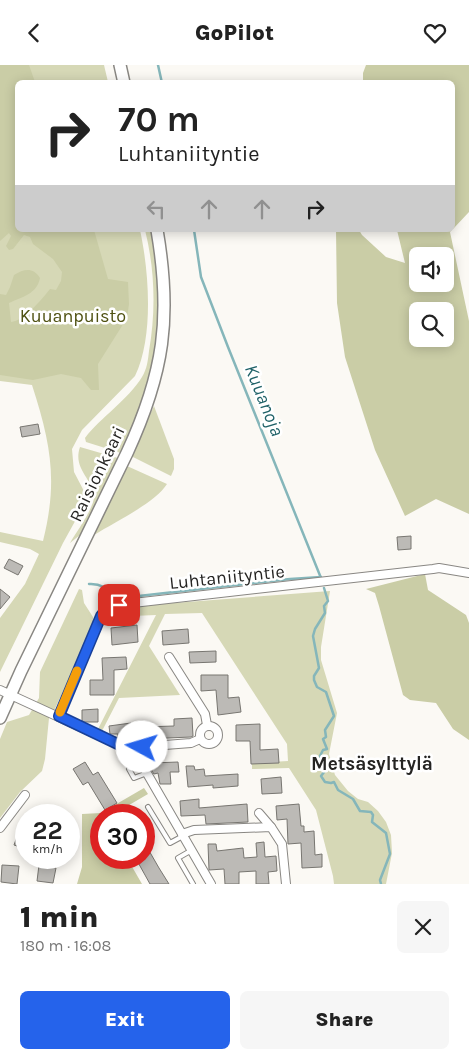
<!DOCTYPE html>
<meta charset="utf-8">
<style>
:root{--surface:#fff;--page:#f6f6f6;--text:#222;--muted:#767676;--accent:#2563eb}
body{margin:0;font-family:Karla,sans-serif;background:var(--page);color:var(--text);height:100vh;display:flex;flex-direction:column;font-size:19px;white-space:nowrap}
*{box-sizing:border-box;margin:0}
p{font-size:16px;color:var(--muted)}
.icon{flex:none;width:28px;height:28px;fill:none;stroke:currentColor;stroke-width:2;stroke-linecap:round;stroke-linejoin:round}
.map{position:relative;height:819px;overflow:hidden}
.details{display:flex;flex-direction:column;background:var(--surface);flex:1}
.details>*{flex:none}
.hud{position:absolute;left:15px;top:15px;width:440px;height:152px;border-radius:8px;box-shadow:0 2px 12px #0003;background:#fff;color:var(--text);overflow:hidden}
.buttons{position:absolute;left:409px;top:182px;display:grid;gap:10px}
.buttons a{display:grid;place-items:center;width:45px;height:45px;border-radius:8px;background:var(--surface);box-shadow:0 2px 12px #0003;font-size:25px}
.speed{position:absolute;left:15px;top:739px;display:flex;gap:10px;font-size:25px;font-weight:700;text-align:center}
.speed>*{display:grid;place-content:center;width:65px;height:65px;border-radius:50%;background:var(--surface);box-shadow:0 2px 12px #0003;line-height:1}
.speed small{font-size:12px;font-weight:400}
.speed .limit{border:8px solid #d22;background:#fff;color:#111}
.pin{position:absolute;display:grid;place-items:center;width:42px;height:42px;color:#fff;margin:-21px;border-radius:10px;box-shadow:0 2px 8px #0006}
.me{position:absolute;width:55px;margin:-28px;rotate:276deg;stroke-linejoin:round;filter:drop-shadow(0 0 4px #0008)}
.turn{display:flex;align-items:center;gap:18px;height:105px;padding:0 20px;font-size:22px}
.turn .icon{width:65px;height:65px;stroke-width:2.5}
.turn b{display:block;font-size:35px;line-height:42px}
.lanes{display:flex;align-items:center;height:48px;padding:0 20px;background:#0003;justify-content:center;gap:25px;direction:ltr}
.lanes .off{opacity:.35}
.round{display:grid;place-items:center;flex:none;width:52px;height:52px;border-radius:8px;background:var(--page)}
.headline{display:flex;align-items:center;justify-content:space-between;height:85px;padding:0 20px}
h1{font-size:30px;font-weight:800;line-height:38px}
.button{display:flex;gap:10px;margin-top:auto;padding:10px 20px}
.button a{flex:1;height:58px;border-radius:8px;background:var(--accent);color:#fff;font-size:20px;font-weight:800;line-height:58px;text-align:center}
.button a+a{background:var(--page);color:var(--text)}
header{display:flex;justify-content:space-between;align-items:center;height:65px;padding:0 20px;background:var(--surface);font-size:22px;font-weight:800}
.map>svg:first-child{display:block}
.green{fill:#d6d8b6}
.forest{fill:#cacda6;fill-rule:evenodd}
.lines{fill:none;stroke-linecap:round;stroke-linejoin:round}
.stream{stroke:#85b6ba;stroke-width:2.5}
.building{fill:#bcbab6;stroke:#787671}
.service-casing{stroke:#898783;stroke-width:6}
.minor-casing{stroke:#898783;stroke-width:10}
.secondary-casing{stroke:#898783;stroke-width:14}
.service{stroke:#fff;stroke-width:4}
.minor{stroke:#fff;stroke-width:8}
.secondary{stroke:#fff;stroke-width:11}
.route-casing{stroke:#184099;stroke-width:12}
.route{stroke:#2563eb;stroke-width:9}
.slow{stroke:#f59e0b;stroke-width:9}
.labels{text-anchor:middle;stroke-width:5;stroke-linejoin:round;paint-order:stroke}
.park-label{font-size:18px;fill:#4f5112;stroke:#fff}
.street-label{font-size:18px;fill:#252422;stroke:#fff}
.water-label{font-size:19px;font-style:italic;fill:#206268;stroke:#fff}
.neighbourhood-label{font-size:19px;font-weight:bold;fill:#252422;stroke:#fff}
</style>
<header><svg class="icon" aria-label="back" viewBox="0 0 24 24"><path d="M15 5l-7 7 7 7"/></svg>GoPilot<svg class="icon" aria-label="heart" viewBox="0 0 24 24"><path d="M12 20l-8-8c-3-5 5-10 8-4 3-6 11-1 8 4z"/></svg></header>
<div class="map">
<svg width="469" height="819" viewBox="0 0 469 819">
<rect width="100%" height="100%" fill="#fbf9f4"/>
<g class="green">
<path d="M 0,0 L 104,0 L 108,17 L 18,18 L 18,165 L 140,165 C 149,206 154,272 135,311 L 82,365 L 72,384 L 74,407 L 86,430 L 84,440 L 63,478 L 0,607 L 0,553 L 25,519 L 39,489 L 30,484 L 0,477 L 0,467 L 43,476 C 58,416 51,379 32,320 L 0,316 Z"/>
<path d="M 145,165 L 152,165 C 162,215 164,271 148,320 C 141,343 130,366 121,388 L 86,377 L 85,373 C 101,352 128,335 142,312 C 147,304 148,295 149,286 C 156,246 155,205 145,165 Z"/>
<polygon points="154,341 174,394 174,404 171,411 131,391"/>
<path d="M 80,382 L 118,393 L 80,470 L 70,478 C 77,466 92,446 94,433 C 95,415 72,405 80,382 Z"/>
<path d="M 127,401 L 167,419 C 155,438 115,457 94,470 Z"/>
<polygon points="79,524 82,525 84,538 93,552 94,559 53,648 49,653 45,694 42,706 20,727 0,753 0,674 7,657 29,650 39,633 40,607"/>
<polygon points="330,526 321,582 321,595 337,648 329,689 335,710 348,726 358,734 368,737 378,746 386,757 391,770 392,788 386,819 334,819 333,811 316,745 289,703 252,704 252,698 288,696 287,679 202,548 165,549 149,581 180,630 119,633 102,666 98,664 156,550 109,552 134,541"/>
</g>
<g class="forest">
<path d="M 0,0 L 29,0 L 35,17 L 18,18 L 18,165 L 94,165 L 108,214 L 128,217 L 129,239 L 127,253 L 98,299 L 99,325 L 91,325 L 81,313 L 61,309 L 33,315 L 0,310 L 0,229 L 6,230 L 10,222 L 14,210 C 24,204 33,202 40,213 C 37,229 22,232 9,238 L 11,257 C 24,256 42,234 50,224 L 56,225 L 61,216 L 62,207 L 53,194 L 33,179 L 30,172 L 24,170 L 13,184 L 9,185 L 6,181 L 11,171 L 9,168 L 0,176 Z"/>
<polygon points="366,0 469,0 469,147 453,164 452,18 363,17 363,8"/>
<path d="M 336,165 L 359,165 L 362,170 L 386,192 L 405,198 L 397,165 L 452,165 L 450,167 L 469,256 L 469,449 L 436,434 L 405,451 L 375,385 L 345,292 L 337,238 ZM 418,191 L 445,191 L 445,219 L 418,219 ZM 445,246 L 445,274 L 418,274 L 418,246 Z"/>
<polygon points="425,509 428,525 466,550 469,558 469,675 453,664 436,638 410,635 403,630 379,541 375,528 366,524"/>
<polygon points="144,723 148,729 112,750 101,750 101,792 127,793 142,819 77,819 82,802 82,749 101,748"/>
</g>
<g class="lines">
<g class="stream">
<polyline points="158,0 162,18"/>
<polyline points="194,165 201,212 228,282 321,513"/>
<path d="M 89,519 C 102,518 111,526 121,533 L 290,514 L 321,512"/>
<polyline points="324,523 328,536 324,541 325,548 315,564 313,571 319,603 314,611 314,615 317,622 326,627 334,651 325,665 326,672 323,674 327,684 323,685 320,691 323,698 328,702 321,711 325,717 331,718 334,717 338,725 353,734 360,746 371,747 373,750 372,757 386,768 390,789 380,815 381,819"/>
</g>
</g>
<g class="building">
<polygon points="38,359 40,369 22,372 20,362"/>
<polygon points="411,471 411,484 398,485 397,472"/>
<polygon points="9,494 23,501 18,510 4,503"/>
<polygon points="0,524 10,532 0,544"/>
<polygon points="137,560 138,577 112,580 111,563"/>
<polygon points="188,564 189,578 163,580 162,566"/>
<polygon points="216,586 216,597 190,598 189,587"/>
<polygon points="126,592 127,604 114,605 114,630 90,630 90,615 103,615 102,593"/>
<polygon points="201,610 228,610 228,633 239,632 241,647 218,650 216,625 201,626"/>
<polygon points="98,644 98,657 82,657 82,645"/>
<polygon points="192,653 193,671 191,672 144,674 143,662 174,661 174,654"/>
<polygon points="131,658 133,673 121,674 118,673 118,669 110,669 109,661"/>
<polygon points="260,659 260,685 278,684 279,698 251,699 250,676 236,676 236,660"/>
<polygon points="85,697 93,710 98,707 117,738 105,745 88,717 83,720 73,704"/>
<polygon points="178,697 179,707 170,707 171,719 160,719 158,708 154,709 152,706 152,698"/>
<polygon points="186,701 194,701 195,705 204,704 205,711 238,709 238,721 213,723 213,720 188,722"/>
<polygon points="281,712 282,728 262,729 261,714"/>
<polygon points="199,734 199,743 247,739 248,757 206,759 205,750 181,751 180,736"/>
<polygon points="299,739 301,761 304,761 304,767 314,766 315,790 322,789 322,802 302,803 301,778 288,779 287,754 277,755 276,741"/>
<polygon points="18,769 26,772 26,784 14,780"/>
<polygon points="144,777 159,803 169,819 150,819 135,792 144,792"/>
<polygon points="264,777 265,792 276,791 277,806 268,807 269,819 256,819 256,806 239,807 239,819 225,819 224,804 209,805 208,779 216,779 217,786 243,783 244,793 257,792 256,778"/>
<polygon points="2,800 19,801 17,819 1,817"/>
<polygon points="39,800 56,803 53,818 37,816"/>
</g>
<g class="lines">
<defs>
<g id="service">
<polyline points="129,704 134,713 147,708"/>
<polyline points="148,742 170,778 183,771"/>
<polyline points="192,785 178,793 193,819"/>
</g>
<g id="minor">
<polyline points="169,592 205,649 207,660"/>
<polyline points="0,625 126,683 137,691 211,819"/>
<polyline points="59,651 101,551 107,544 133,538 433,504 439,503 469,508"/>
<circle cx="209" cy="670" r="9"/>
<polyline points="126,683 191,678 200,674"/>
<polyline points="259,748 271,762"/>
<polyline points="0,763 25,730"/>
<polyline points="182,769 194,765 271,762 282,779 286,819"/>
</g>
<g id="secondary">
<polyline points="120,0 124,18"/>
<path d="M 0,653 L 21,606 L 127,388 C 164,308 172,252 157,165"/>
</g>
</defs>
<use href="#service" class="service-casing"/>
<use href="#minor" class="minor-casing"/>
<use href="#secondary" class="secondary-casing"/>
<use href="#service" class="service"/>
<use href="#minor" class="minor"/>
<use href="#secondary" class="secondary"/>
</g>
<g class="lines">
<defs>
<polyline id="route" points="119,540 107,544 101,551 59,651 126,683 142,682"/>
</defs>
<use href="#route" class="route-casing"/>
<use href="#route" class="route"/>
<polyline class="slow" points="60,647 77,606"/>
</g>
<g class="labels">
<g class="park-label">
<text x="73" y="257">Kuuanpuisto</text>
</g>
<g class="street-label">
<text transform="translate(97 409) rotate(-64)" y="6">Raisionkaari</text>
<text transform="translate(227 512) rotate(-6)" y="6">Luhtaniityntie</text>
</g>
<g class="water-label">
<text transform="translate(265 335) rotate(68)" y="7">Kuuanoja</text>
</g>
<g class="neighbourhood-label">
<text x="372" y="705">Metsäsylttylä</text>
</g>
</g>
</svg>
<div class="buttons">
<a><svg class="icon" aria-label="sound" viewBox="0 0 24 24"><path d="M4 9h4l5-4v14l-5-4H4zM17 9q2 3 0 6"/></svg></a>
<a><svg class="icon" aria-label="search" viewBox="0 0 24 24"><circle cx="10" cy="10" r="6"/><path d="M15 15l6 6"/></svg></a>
</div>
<div class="speed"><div>22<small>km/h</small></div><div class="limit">30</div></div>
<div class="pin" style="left:119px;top:540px;background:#d93025"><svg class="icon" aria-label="arrive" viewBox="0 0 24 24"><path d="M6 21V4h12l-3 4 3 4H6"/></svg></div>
<svg class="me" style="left:142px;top:682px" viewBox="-20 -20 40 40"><circle r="19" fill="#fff"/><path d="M0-13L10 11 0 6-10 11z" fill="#2563eb"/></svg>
<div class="hud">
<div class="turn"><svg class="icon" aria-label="right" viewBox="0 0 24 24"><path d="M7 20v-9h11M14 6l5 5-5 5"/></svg><div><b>70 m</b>Luhtaniityntie</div></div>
<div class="lanes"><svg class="icon off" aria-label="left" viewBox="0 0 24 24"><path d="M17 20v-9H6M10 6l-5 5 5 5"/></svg><svg class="icon off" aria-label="ahead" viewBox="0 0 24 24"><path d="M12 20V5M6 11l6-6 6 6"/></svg><svg class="icon off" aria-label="ahead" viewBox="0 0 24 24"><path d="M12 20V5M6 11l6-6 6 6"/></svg><svg class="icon" aria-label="right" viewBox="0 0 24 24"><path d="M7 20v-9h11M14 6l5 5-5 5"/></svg></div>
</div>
</div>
<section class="details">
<div class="headline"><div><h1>1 min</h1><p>180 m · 16:08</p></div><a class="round"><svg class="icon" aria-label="close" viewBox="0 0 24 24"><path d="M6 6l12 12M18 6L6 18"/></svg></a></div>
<div class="button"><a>Exit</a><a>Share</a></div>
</section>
